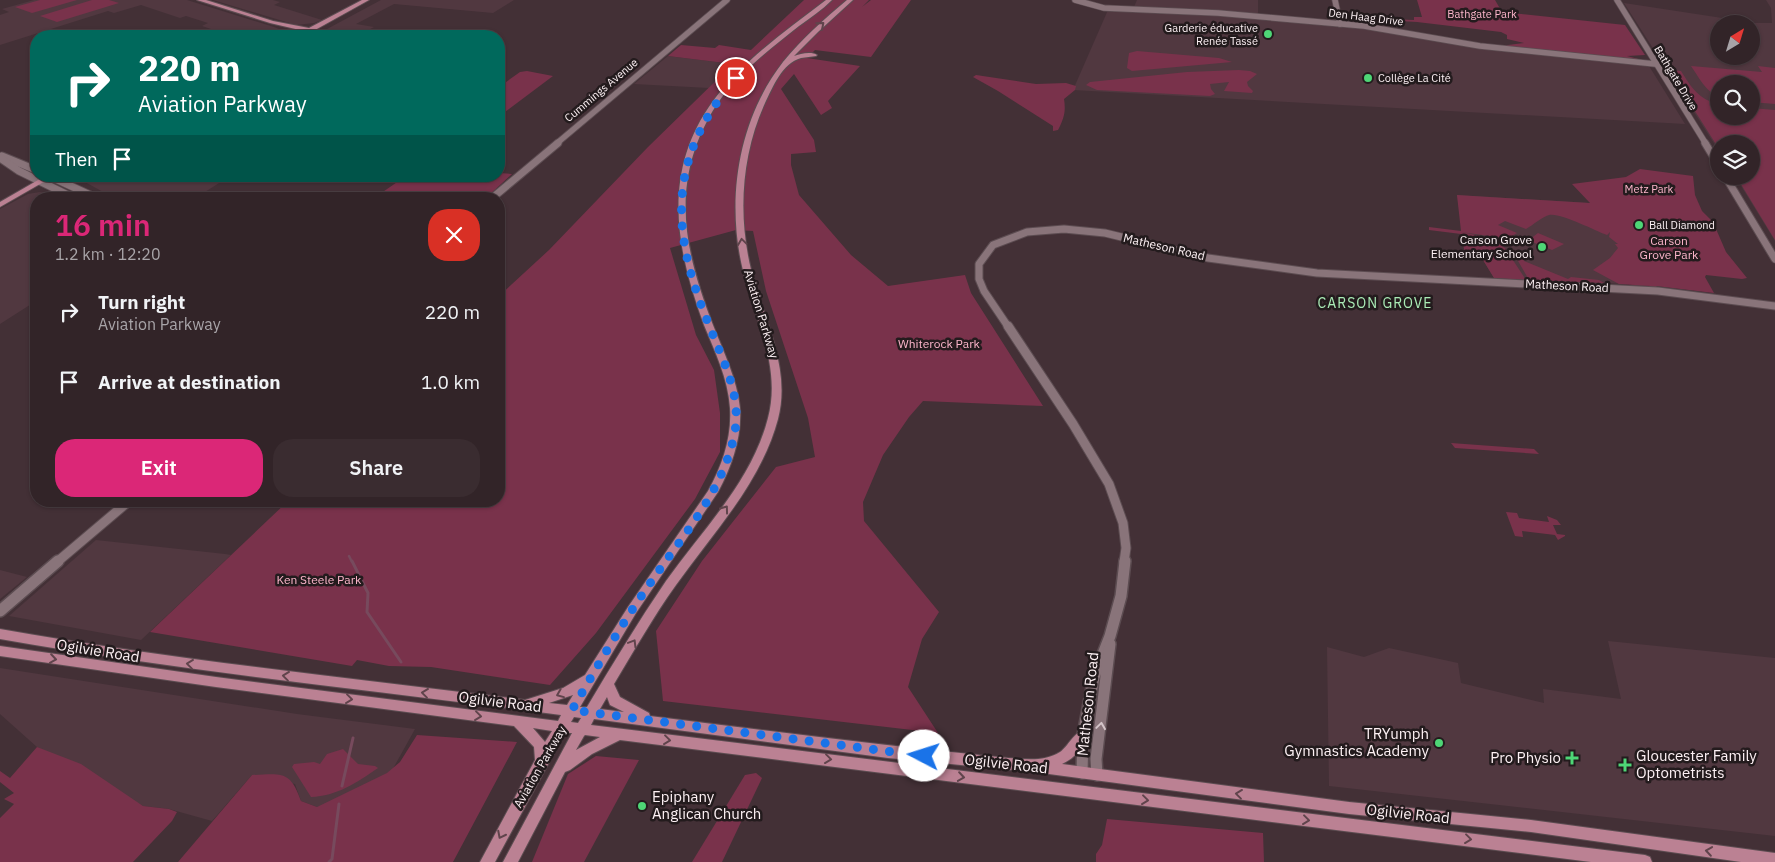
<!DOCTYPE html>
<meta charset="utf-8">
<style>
:root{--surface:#322428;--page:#3a2c30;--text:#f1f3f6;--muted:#a8a4a8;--line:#4d4145;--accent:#db2777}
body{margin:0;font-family:"IBM Plex Sans",sans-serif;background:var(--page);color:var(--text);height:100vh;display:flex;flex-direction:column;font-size:19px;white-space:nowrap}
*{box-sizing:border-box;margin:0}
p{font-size:16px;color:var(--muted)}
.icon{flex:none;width:28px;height:28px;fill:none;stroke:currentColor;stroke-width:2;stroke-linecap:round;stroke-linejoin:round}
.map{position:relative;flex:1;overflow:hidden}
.side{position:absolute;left:30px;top:192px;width:475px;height:315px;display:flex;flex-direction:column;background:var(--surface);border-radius:20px;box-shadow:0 1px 4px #0004,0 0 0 1px var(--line)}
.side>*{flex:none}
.hud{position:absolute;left:30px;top:30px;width:475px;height:152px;border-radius:20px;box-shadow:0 1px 4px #0004,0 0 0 1px var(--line);background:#00695c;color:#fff;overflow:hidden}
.needle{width:32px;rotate:38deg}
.controls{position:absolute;left:1710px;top:15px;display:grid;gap:10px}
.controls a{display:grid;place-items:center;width:50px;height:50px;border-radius:50%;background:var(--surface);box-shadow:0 1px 4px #0004,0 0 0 1px var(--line);font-size:25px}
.pin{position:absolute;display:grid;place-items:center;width:42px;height:42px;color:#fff;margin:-21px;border:2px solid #fff;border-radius:50%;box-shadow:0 1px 5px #0007}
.me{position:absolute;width:55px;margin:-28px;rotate:275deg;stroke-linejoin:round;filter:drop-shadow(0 0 4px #0008)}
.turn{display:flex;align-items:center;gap:18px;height:105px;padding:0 25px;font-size:22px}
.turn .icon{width:65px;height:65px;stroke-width:2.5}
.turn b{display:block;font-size:35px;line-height:42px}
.then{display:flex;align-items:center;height:48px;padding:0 25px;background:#0003;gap:10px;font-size:19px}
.round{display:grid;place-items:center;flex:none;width:52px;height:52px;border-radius:20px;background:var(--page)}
.headline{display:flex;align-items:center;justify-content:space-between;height:85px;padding:0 25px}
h1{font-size:30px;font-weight:600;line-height:38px;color:var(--accent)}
.button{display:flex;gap:10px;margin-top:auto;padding:10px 25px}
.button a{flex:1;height:58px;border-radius:20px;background:var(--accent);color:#fff;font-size:20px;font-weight:600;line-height:58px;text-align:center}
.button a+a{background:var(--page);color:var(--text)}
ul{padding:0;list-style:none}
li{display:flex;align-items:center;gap:15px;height:70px;padding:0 25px}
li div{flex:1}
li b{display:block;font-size:19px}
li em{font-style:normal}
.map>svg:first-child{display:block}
.built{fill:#513840;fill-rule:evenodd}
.green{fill:#79324b}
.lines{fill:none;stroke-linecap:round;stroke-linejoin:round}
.stream-far1{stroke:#774a5d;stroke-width:2.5}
.stream{stroke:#774a5d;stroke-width:3}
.minor-far3-casing{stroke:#5c4c51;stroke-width:7}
.minor-far2-casing{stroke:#5c4c51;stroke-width:9}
.minor-far1-casing{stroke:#5c4c51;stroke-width:11}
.minor-casing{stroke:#5c4c51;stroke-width:14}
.major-casing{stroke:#5c4c51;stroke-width:2}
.minor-far3{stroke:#89747a;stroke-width:5.5}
.minor-far2{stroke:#89747a;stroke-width:7}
.minor-far1{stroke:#89747a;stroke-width:9}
.minor{stroke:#89747a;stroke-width:11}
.major{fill:#bb8193;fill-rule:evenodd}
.oneway{stroke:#60444c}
.oneway2{stroke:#d4c5c9}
.route{stroke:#1a73e8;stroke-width:9;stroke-dasharray:0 16.2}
.poi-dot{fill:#4ed676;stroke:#231b1d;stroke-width:2}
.labels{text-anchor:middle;stroke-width:5;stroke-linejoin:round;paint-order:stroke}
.far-park-label{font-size:11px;fill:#fdb6cb;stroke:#231b1d}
.far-street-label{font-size:11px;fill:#fdf1f4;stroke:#231b1d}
.far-poi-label{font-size:11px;fill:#fdf1f4;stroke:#231b1d;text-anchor:start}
.poi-label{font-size:12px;fill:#fdf1f4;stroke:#231b1d;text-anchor:end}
.park-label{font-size:12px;fill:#fdb6cb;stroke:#231b1d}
.street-label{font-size:12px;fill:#fdf1f4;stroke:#231b1d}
.neighbourhood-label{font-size:14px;letter-spacing:1px;fill:#aaecb6;stroke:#231b1d}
.near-street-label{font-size:15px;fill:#fdf1f4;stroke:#231b1d}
.near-poi-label{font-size:15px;fill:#fdf1f4;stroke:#231b1d;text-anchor:end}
</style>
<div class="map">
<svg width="1775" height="862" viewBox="0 0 1775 862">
<rect width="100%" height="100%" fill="#433036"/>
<g class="built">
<polygon points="34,0 187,0 274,27 284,31 288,36 222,36 226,34 202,26 208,23 186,16 180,18 141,5 114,13 108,11 0,45 0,15 9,12 2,9"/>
<polygon points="213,0 273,0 280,2 274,5 322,20 314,23 296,25"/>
<polygon points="381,0 514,0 493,13 394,4 356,24 374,27 357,36 314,36"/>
<polygon points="1137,0 1258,0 1258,15 1134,7"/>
<path d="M 1766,0 L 1775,0 L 1775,241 L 1735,176 L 1751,176 L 1751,144 L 1719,144 L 1719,151 L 1624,3 L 1755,23 L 1772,23 L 1771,8 ZM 1719,24 L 1751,24 L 1751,56 L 1719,56 ZM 1719,84 L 1751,84 L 1751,116 L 1719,116 Z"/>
<polygon points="1108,10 1221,16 1375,30 1482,49 1649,66 1685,124 1073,90"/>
<polygon points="668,56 733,64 709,88 634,84"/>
<polygon points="74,176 230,176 194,199 116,199"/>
<polygon points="40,192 52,194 63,199 36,199 36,301 0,324 0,209 28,194"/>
<polygon points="1457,195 1590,203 1647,285 1494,278 1483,260 1466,259"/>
<polygon points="96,540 225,554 231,555 141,640 9,616"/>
<polygon points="0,570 27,577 0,599"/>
<polygon points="1608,641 1775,658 1775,836 1329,786 1327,647 1364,657 1389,648 1458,663 1461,683 1544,703 1543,689 1621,699"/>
<polygon points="0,668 297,714 415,729 375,801 317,807 301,801 295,784 252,775 212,821 169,809 143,806 37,747 0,714"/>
</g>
<g class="green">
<polygon points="40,0 77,0 32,13 15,7"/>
<polygon points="92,0 109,0 119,3 57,22 40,16"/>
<polygon points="804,0 869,0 862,7 871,0 911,0 871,57 815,50 807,58 860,66 828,101 832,108 821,115 794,74 781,89 814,140 816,152 791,154 791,165 799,195 851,255 888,286 965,275 971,293 1043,406 923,401 909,417 883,455 863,502 864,521 939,612 922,639 908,687 938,733 663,701 656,631 702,561 776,467 815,457 808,418 766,291 753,231 736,230 670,248 696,335 714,370 720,413 720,452 695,499 596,633 550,685 431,667 389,666 357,660 352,666 150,632 288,501 499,501 499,296 549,250 648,147 733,64 668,56 681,45 715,48 719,45 751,50"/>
<polygon points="1417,0 1495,0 1502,12 1625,25 1645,55 1627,56 1646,61 1500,46 1524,43 1507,39 1507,35 1501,32 1417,22 1344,18 1344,17 1414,20 1414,17 1422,17"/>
<polygon points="1137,51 1219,58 1232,62 1132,71 1127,68 1129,53"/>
<path d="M 1691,66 L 1762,72 L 1758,66 L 1775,68 L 1775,104 L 1751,102 L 1751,84 L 1719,84 L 1719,97 C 1706,92 1698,76 1691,66 Z"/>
<polygon points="1239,70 1250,71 1257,74 1247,82 1248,86 1253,91 1252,93 1224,91 1229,82 1210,84 1211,89 1215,94 1210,96 1097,90 1086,85 1090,82 1187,72"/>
<path d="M 1669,70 L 1681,71 C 1691,87 1699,100 1719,104 L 1719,116 L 1751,116 L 1751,108 L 1775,110 L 1775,240 L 1736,176 L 1751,176 L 1751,144 L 1719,144 L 1719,149 Z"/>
<polygon points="527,71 553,76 505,112 499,112 499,87 520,72"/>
<path d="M 976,75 L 1036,84 L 1066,83 L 1076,86 L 1075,90 L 1064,99 C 1066,112 1064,118 1058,130 L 1053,131 L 1053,126 L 998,91 L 973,77 Z"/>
<path d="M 1640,169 L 1693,176 L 1695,195 L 1702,211 L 1713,222 L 1726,252 L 1747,278 L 1742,279 L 1706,275 L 1705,277 L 1714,293 L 1656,286 L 1658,288 L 1624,286 L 1621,285 L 1651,286 L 1619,284 L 1593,270 L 1610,258 L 1618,248 L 1615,244 L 1618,244 L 1609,237 L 1610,232 L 1607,235 C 1594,230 1559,212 1549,215 C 1542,217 1533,225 1526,229 L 1505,221 L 1498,225 L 1517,233 L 1512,236 L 1519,239 L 1517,240 L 1461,232 L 1486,237 L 1505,248 L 1526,280 L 1494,278 L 1483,260 L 1466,259 L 1461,234 L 1429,230 L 1429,227 L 1461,231 L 1457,195 L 1590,203 L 1572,184 L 1626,177 Z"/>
<polygon points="499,173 512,174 485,199 374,198 406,176 499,176"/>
<polygon points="1538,233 1564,244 1552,250 1530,241 1529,240"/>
<polygon points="1514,254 1525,259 1524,261 1568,279 1571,277 1599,280 1604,283 1529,280"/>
<polygon points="1451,443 1534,449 1539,454 1455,448"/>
<polygon points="1506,512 1517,513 1519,518 1549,522 1547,516 1557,520 1561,525 1553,525 1557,534 1565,535 1565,536 1558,540 1555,535 1522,531 1523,537 1515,536"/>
<path d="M 417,735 L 517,742 L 453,862 L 178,862 L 252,775 C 282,774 290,770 301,801 L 317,807 L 387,773 L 400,762 Z"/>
<polygon points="37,747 81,764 143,806 169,809 177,812 172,821 133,862 0,862 0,818 14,804 4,799 14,793 0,782 0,771 10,778"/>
<path d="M 343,749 L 358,764 L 375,766 L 378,768 C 356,783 337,796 311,797 L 292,767 L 294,764 L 314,762 L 320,764 L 327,754 Z"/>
<polygon points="596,756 639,760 584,862 532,862 568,774"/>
<polygon points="756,773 762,778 722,862 692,862 745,775"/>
<polygon points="1107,819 1263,833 1264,862 1096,862 1096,854 1102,845"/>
</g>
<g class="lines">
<polyline class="stream-far1" points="349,556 352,562"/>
<g class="stream">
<polyline points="352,561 368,593 367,612 401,662"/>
<polyline points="342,786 353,738"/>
<polyline points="329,862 332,859 339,804"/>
</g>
<defs>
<g id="minor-far3">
<polyline points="1075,0 1104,8 1218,13 1364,26 1480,46 1655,64"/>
<polyline points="1335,0 1340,24"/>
<polyline points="1617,0 1706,144"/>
<polyline points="556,144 727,0"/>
</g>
<g id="minor-far2">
<polyline points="1705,143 1719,166"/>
<polyline points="2,156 36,170"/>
<polyline points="0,158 19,171 76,199"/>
<polyline points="49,176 99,199"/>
<polyline points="1725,176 1775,259"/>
<polyline points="491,199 558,143"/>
<polyline points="1009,328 984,291 979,279 979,264 993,245 1027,232 1064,229 1105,233 1208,258 1317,273 1658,291 1775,306"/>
</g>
<g id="minor-far1">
<polyline points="1008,326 1073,424 1109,484 1123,523 1126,548 1124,562"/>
<polyline points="57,562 129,501"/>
</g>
<g id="minor">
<polyline points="0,611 58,561"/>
<polyline points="1082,773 1083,735 1094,677 1110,636 1121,596 1125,561"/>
<polyline points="1097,775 1096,759 1110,644"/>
</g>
<g id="major">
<polygon points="197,0 206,0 273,21 309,28 362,0 369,0 315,30 319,31 319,33 310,32 303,36 296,36 304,31 270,23"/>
<path d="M 826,0 L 832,0 C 822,10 810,18 799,26 C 770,49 738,73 717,104 C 669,179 683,248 713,325 C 724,353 737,379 740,408 C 742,437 732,466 718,492 L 636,613 L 580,707 L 587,707 C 612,665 638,622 666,581 C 703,529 752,481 768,418 C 780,373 761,331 748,288 C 724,214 734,125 783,62 C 802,39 824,19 847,0 L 853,0 L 818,32 L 794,56 C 800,54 811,51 817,55 L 816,56 C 811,57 806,57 801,58 C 782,63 773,87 765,103 C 739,160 737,228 756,287 C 769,330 790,373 778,419 C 761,483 713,533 676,585 C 653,617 634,651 614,684 L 620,697 L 649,713 L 650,716 C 769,731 888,746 1008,758 C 1026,759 1044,762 1060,752 C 1069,746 1076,727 1088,731 L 1090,735 C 1084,747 1075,758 1062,764 L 1349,802 L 1531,820 L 1775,853 L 1775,862 L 1741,862 L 1531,832 L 1349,814 L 1034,772 L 888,758 L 594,719 L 591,725 L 1645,855 L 1650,857 L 1652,862 L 1591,862 L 620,740 L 592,754 L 570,770 L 565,772 L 518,862 L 503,862 L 572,733 L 565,733 L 495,862 L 480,862 L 535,760 L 534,747 L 514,726 L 216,687 L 0,656 L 0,646 L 216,677 L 558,721 L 561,715 C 374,690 186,672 0,639 L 0,629 C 174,660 350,678 525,700 L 563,688 L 585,675 L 628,607 L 708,491 C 722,466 732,437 730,408 C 728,378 715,352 704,325 C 676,249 661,172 713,101 C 743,60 786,31 826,0 ZM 573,695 L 567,705 L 549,703 ZM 607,697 L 610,705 L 624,712 L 600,709 ZM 574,717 L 581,718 L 578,723 L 571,722 ZM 533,728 L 552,731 L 545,742 ZM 585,735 L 600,737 L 576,750 L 584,736 Z"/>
<polygon points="45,176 54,176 0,207 0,202"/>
</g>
</defs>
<use href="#minor-far3" class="minor-far3-casing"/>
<use href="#minor-far2" class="minor-far2-casing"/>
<use href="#minor-far1" class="minor-far1-casing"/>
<use href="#minor" class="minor-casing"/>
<use href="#major" class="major-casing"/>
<use href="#minor-far3" class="minor-far3"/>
<use href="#minor-far2" class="minor-far2"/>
<use href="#minor-far1" class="minor-far1"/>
<use href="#minor" class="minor"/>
<use href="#major" class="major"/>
</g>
<defs><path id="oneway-chevron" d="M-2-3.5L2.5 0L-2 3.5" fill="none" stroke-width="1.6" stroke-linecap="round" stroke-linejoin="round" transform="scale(1.25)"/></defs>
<g class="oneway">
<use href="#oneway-chevron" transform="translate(821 25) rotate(-41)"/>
<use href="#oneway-chevron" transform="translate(742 242) rotate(-98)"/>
<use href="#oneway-chevron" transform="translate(725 509) rotate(-54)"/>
<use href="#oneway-chevron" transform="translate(633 643) rotate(-59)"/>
<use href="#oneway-chevron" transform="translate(53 659) rotate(8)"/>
<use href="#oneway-chevron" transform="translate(190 664) rotate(-173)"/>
<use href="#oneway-chevron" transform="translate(286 676) rotate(-173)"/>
<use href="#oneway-chevron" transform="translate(425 693) rotate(-173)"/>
<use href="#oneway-chevron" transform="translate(560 694) rotate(158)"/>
<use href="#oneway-chevron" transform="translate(349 699) rotate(7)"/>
<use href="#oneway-chevron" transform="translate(478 716) rotate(7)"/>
<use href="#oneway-chevron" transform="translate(667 740) rotate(7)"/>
<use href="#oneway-chevron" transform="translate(828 759) rotate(7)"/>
<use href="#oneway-chevron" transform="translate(961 777) rotate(8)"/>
<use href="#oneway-chevron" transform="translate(1239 794) rotate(-173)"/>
<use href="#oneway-chevron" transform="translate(1145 800) rotate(7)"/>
<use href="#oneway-chevron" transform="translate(1306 820) rotate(7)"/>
<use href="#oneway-chevron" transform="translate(501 835) rotate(117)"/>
<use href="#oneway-chevron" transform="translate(1468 839) rotate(7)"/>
<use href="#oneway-chevron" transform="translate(1709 851) rotate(-172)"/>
</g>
<use class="oneway2" href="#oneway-chevron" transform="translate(1101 726) rotate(-82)"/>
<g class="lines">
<path class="route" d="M 736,78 C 665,160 671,235 711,330 C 724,363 741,395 735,431 C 725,489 683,535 651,582 C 622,623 597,667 572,710 L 924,756"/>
</g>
<g class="poi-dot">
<circle cx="1268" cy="34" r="5"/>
<circle cx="1368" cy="78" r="5"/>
<circle cx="1639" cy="225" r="5"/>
<circle cx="1542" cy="247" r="5"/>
<circle cx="1439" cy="743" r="5"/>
<path d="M1569.5 750.5h5v5h5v5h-5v5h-5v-5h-5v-5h5z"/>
<path d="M1622.5 757.5h5v5h5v5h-5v5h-5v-5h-5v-5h5z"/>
<circle cx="642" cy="806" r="5"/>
</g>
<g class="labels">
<g class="far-park-label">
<text x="1482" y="18">Bathgate Park</text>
<text x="1649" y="193">Metz Park</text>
</g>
<g class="far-street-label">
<text transform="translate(1366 17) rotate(7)" y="4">Den Haag Drive</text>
<text transform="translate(1676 78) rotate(59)" y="4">Bathgate Drive</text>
<text transform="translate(601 90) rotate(-40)" y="4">Cummings Avenue</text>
</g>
<g class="far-poi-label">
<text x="1258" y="32" text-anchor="end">Garderie éducative<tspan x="1258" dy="13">Renée Tassé</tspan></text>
<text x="1378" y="82">Collège La Cité</text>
<text x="1649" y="229">Ball Diamond</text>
</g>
<g class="poi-label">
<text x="1532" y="244">Carson Grove<tspan x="1532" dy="14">Elementary School</tspan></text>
</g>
<g class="park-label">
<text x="1669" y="245">Carson<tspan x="1669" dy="14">Grove Park</tspan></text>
<text x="939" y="348">Whiterock Park</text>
<text x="319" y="584">Ken Steele Park</text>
</g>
<g class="street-label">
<text transform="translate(1164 247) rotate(13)" y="4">Matheson Road</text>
<text transform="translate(1567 286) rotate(3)" y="4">Matheson Road</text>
<text transform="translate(761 314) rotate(73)" y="4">Aviation Parkway</text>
<text transform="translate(540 767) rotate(-60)" y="4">Aviation Parkway</text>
</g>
<g class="neighbourhood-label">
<text x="1375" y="308">CARSON GROVE</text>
</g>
<g class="near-street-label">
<text transform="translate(98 651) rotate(9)" y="5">Ogilvie Road</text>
<text transform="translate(500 702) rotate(7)" y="5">Ogilvie Road</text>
<text transform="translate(1088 704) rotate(-84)" y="5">Matheson Road</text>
<text transform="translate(1006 764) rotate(6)" y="5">Ogilvie Road</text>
<text transform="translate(1408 814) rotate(6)" y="5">Ogilvie Road</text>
</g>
<g class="near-poi-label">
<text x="1429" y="739">TRYumph<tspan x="1429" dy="17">Gymnastics Academy</tspan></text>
<text x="1636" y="761" text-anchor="start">Gloucester Family<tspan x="1636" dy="17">Optometrists</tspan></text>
<text x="1561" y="763">Pro Physio</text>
<text x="652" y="802" text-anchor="start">Epiphany<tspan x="652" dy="17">Anglican Church</tspan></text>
</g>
</g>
</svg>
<div class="controls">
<a><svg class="needle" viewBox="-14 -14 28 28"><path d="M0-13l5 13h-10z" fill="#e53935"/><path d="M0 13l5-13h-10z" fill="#a8a4a8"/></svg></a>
<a><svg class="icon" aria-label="search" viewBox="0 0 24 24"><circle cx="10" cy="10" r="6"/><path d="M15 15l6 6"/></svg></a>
<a><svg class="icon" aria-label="layers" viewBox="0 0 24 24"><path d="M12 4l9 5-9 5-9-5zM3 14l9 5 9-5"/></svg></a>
</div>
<div class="pin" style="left:736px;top:78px;background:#d93025"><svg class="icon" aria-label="arrive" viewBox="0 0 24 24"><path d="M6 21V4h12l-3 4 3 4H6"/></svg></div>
<svg class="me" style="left:924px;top:756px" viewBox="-20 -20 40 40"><circle r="19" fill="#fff"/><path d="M0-13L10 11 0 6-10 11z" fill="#1a73e8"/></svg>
<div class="hud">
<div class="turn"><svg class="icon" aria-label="right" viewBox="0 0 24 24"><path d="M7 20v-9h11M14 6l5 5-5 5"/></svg><div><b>220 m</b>Aviation Parkway</div></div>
<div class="then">Then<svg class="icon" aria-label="arrive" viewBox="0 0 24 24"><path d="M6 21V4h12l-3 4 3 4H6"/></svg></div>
</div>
<section class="side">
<div class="headline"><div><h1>16 min</h1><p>1.2 km · 12:20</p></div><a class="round" style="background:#d93025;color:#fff"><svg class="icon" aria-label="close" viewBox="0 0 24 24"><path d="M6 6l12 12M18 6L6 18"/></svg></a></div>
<ul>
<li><svg class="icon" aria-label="right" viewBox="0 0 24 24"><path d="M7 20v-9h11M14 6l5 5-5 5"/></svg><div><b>Turn right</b><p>Aviation Parkway</p></div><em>220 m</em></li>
<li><svg class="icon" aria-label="arrive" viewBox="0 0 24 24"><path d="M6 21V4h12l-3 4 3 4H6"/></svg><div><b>Arrive at destination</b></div><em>1.0 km</em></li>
</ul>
<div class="button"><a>Exit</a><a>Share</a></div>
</section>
</div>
